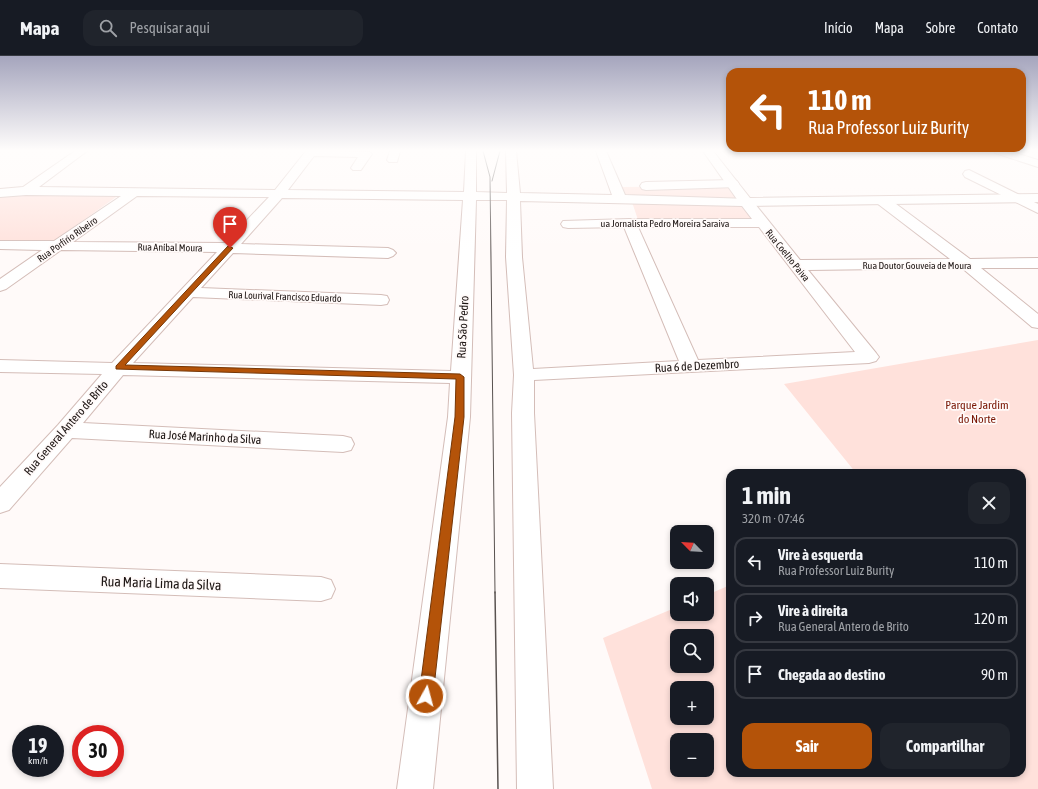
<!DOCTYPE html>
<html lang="pt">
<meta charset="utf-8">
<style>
:root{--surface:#171b24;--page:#20242c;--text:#f1f3f6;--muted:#9ea1a6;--line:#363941;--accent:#b45309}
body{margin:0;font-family:"Asap Condensed",sans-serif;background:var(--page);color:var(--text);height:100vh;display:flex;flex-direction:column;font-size:15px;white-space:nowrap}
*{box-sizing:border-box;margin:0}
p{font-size:13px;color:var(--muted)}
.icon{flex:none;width:22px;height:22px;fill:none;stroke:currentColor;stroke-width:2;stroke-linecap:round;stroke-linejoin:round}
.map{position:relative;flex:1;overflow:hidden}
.side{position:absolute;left:726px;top:413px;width:300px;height:308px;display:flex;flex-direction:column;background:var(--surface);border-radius:12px;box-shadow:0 2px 6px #0003}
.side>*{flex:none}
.banner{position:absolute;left:726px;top:12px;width:300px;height:84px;border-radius:12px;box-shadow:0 2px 6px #0003;background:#b45309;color:#fff;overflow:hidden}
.needle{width:26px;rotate:294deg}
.fabs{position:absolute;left:670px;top:469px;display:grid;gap:8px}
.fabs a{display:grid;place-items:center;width:44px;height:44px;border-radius:8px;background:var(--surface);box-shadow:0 2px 6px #0003;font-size:20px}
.speed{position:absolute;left:12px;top:669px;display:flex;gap:8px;font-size:20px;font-weight:700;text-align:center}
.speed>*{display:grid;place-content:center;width:52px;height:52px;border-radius:50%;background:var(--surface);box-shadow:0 2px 6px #0003;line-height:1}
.speed small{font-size:10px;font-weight:400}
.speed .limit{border:6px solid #d22;background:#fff;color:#111}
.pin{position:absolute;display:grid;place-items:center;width:34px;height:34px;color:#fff;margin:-41px -17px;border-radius:50% 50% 50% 0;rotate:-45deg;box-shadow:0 0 4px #0007}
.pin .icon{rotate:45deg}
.me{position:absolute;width:44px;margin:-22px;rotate:7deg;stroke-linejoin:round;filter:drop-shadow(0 0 3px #0008)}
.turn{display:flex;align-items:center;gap:14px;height:84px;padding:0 16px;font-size:18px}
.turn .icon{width:52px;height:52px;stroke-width:2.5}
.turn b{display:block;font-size:28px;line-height:34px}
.round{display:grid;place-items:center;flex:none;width:42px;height:42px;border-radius:12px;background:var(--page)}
.overview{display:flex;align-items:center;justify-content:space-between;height:68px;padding:0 16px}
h1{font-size:24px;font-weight:700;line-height:30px}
.cta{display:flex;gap:8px;margin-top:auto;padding:8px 16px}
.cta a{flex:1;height:46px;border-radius:12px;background:var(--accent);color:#fff;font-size:16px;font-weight:700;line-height:46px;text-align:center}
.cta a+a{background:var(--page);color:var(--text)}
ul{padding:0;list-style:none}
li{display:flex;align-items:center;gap:12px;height:50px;margin:0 8px 6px;padding:0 8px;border:2px solid var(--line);border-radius:12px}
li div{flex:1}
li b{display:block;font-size:15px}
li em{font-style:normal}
header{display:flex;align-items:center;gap:24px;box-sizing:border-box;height:56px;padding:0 20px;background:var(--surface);border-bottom:1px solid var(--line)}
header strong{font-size:19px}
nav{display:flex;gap:22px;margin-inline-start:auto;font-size:14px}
.search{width:280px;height:36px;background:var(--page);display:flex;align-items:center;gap:10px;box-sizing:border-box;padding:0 14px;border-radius:12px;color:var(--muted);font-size:15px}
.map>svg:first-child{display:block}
.green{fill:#ffe1db;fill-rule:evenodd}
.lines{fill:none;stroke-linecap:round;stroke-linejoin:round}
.minor-casing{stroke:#d4bdb8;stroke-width:2}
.major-casing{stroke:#d4bdb8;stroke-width:2}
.minor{fill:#fff;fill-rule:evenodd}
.major{fill:#fff;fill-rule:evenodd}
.tram-far1{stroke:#595250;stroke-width:1}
.tram{stroke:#595250;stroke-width:1.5}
.route{fill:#b45309;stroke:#753606}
.labels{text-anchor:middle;stroke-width:3.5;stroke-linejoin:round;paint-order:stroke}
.far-street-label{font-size:10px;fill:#1d1513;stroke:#fffaf9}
.street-label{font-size:12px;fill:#1d1513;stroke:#fffaf9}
.park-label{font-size:12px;fill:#7a1705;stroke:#fffaf9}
.near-street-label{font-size:14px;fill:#1d1513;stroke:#fffaf9}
</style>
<header>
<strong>Mapa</strong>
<div class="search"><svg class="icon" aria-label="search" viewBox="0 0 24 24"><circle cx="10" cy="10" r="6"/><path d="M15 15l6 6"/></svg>Pesquisar aqui</div>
<nav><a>Início</a><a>Mapa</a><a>Sobre</a><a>Contato</a></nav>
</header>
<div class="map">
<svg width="1038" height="733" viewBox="0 0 1038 733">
<rect width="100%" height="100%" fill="#fffaf9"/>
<g class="green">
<polygon points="730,130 737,143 625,142 622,131"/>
<polygon points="24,137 119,139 51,187 0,186 0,141"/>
<polygon points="632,146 741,148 755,164 638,164"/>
<path d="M 1038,284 L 1038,733 L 652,733 L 603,582 L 677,551 L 677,558 L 707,558 L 707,539 L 730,529 L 730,717 L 1022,717 L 1022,417 L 856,417 L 784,328 ZM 677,580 L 707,580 L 707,610 L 677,610 ZM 677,632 L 707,632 L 707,662 L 677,662 ZM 677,684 L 707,684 L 707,714 L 677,714 Z"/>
</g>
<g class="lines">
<defs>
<g id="minor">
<path d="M 75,95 L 87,95 L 39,131 L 275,134 L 306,95 L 370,96 L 372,98 L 361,114 L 353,114 L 351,112 L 358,101 L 314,100 L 288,134 L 464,136 L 466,95 L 476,95 L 476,136 L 507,137 L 506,95 L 516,95 L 520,137 L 612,139 L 596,95 L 606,95 L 625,139 L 751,143 L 800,204 L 950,203 L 878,148 L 877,145 L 878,142 L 888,142 L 970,203 L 1038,202 L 1038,212 L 981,212 L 1038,258 L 1038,272 L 1032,271 L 962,212 L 808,214 L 876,297 L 879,301 L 876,305 L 869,307 L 534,324 L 534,357 L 553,733 L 517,733 L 512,357 L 514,319 L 506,201 L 507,144 L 476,144 L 470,361 L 433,733 L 397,733 L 448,361 L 450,327 L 123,319 L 83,367 L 343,380 L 351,382 L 354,388 L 351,394 L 343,396 L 72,382 L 9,454 L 0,457 L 0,431 L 58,369 L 102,318 L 0,316 L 0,304 L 112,307 L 217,196 L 61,194 L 6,233 L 0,235 L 0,223 L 42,194 L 0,193 L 0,185 L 54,185 L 121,140 L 26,139 L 0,141 L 0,133 L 23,131 ZM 137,140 L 269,141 L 225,187 L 73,186 ZM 282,142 L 463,144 L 451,315 L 133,307 L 193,241 L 381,249 L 387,248 L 389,244 L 387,240 L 381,239 L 201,232 L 233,197 L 388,202 L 393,200 L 396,197 L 393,194 L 388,192 L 241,188 ZM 520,145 L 742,150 L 752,163 L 629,163 L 563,165 L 561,168 L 563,171 L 568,172 L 624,171 L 679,305 L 533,313 L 522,201 ZM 638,171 L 759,171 L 855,296 L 698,304 Z"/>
<polygon points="390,95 400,95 397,106 389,106 387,104"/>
<polygon points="969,114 1038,148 1038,157 965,121 963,118 965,115"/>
<polygon points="733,124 737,125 739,128 737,131 646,134 642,133 640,130 642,127 646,126"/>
<polygon points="0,508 321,521 331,524 335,533 331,542 321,545 0,532"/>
</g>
<g id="major">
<polygon points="703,95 713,95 750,142 1038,138 1038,146 746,150 741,149"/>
<polygon points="994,95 1009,95 1038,104 1038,111 995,97"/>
</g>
</defs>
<use href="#minor" class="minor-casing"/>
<use href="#major" class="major-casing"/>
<use href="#minor" class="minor"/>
<use href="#major" class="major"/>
<g class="tram-far1">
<polyline points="483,95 490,121 495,537"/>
<polyline points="492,125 500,95"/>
</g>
<polyline class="tram" points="495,536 498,733"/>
</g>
<linearGradient id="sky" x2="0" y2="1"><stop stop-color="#a5a5bd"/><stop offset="0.48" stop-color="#fffdfc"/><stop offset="1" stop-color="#fffdfc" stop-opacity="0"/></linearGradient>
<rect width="1038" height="197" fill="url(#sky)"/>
<polygon class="route" points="228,190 233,192 125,309 460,318 464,321 464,361 433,640 431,645 426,647 421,645 419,640 455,361 456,323 116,313 116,310"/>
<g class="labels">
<g class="far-street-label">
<text x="665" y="171">ua Jornalista Pedro Moreira Saraiva</text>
<text transform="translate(67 183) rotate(-35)" y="4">Rua Porfírio Ribeiro</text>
<text transform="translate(170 191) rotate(1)" y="4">Rua Aníbal Moura</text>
<text transform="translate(788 199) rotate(51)" y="4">Rua Coelho Paiva</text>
<text x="917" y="213">Rua Doutor Gouveia de Moura</text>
<text transform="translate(285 240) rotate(2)" y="4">Rua Lourival Francisco Eduardo</text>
</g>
<g class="street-label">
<text transform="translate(463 271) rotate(-87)" y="4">Rua São Pedro</text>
<text transform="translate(697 310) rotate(-3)" y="4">Rua 6 de Dezembro</text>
<text transform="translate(66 372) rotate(-49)" y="4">Rua General Antero de Brito</text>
<text transform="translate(205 381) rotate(3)" y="4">Rua José Marinho da Silva</text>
</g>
<g class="park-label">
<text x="977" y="353">Parque Jardim<tspan x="977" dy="14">do Norte</tspan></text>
</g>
<g class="near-street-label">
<text transform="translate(161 527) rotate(2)" y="5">Rua Maria Lima da Silva</text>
</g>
</g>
</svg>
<div class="fabs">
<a><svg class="needle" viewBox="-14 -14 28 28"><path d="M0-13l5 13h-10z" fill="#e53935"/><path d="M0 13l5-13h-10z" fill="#9ea1a6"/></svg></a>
<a><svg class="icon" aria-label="sound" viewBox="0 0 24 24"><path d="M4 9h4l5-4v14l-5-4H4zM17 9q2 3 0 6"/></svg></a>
<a><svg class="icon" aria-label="search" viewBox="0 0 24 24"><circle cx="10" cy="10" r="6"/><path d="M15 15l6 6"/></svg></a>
<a>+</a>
<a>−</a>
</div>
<div class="speed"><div>19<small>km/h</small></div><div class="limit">30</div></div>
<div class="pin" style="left:230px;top:192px;background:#d93025"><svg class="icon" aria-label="arrive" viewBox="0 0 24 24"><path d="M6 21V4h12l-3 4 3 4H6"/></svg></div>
<svg class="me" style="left:426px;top:640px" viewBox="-20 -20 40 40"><circle r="17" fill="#b45309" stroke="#fff" stroke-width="3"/><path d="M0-11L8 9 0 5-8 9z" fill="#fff"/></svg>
<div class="banner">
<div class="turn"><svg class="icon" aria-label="left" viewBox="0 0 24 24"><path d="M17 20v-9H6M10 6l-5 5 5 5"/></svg><div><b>110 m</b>Rua Professor Luiz Burity</div></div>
</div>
<section class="side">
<div class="overview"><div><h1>1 min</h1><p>320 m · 07:46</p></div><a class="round"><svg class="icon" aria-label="close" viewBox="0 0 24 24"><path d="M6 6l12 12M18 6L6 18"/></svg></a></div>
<ul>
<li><svg class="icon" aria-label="left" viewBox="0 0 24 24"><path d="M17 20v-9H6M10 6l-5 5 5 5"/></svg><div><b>Vire à esquerda</b><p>Rua Professor Luiz Burity</p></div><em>110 m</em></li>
<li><svg class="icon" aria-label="right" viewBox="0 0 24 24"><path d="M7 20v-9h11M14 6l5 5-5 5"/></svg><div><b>Vire à direita</b><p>Rua General Antero de Brito</p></div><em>120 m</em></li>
<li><svg class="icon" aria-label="arrive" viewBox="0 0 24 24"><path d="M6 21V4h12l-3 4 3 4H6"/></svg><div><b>Chegada ao destino</b></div><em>90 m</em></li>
</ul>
<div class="cta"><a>Sair</a><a>Compartilhar</a></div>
</section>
</div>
